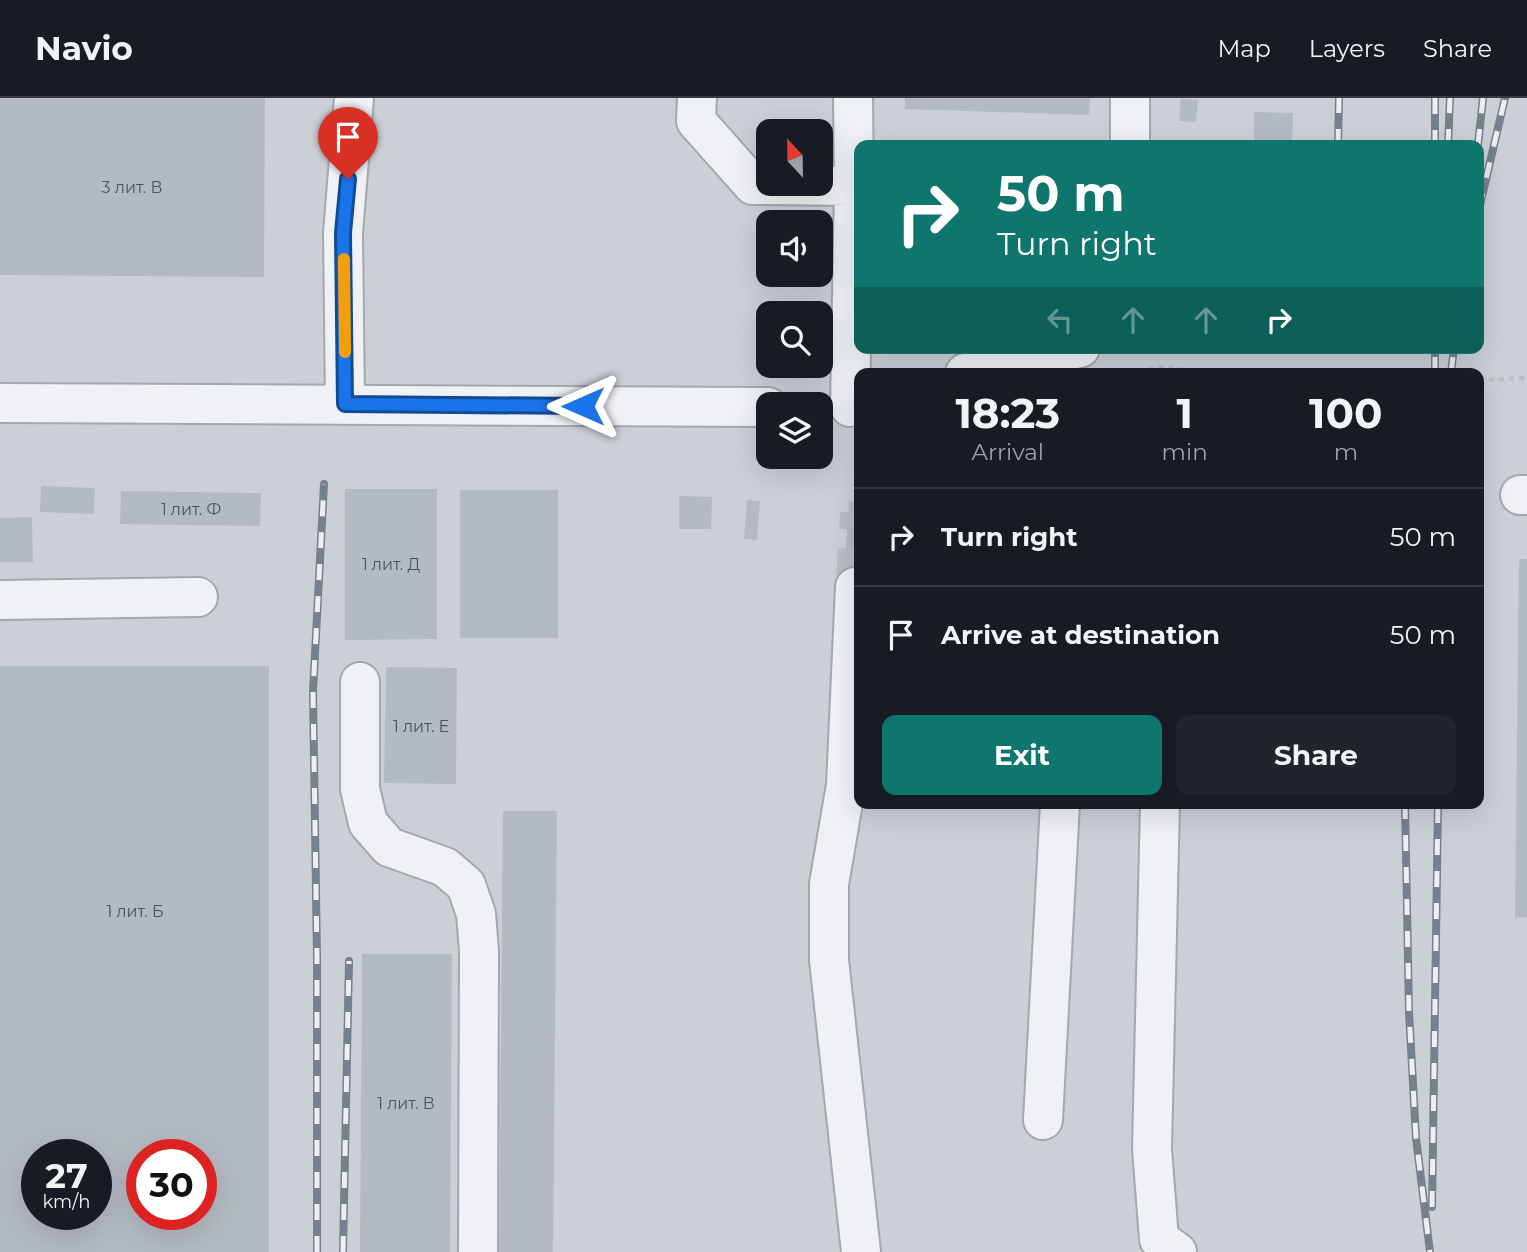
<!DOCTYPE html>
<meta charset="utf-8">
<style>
:root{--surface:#171b24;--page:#20242c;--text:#f1f3f6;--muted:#9ea1a6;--line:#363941;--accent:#0f766e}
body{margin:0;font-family:Montserrat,sans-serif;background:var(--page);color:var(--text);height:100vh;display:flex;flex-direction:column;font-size:26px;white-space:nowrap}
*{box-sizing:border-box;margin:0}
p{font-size:23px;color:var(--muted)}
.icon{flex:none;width:38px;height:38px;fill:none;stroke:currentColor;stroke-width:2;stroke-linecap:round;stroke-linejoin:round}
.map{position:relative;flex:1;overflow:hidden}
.sheet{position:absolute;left:854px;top:270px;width:630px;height:441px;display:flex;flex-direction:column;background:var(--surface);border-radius:14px;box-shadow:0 7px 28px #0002}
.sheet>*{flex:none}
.guide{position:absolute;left:854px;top:42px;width:630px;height:214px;border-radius:14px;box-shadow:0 7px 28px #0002;background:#0f766e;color:#fff;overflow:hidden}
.needle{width:46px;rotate:338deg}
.tools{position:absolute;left:756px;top:21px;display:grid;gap:14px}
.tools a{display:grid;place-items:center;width:77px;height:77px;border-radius:14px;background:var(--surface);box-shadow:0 7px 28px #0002;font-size:35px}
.speed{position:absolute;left:21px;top:1041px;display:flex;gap:14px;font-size:35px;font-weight:700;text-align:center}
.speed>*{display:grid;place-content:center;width:91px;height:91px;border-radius:50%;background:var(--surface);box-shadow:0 7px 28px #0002;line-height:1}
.speed small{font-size:18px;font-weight:400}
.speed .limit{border:10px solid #d22;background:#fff;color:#111}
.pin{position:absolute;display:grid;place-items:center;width:60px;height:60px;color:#fff;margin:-72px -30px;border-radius:50% 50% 50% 0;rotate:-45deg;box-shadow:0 0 7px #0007}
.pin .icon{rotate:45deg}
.me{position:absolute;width:77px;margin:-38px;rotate:270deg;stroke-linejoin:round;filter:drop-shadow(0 0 5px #0008)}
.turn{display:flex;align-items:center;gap:24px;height:147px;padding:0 28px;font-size:32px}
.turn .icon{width:91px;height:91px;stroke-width:2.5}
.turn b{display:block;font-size:49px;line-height:60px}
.lanes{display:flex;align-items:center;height:66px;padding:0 28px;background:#0003;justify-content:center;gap:35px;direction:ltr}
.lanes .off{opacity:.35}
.eta{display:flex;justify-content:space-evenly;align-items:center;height:119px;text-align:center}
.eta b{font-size:42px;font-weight:700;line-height:49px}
.primary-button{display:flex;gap:14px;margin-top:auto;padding:14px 28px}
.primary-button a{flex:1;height:80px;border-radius:14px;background:var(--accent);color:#fff;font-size:28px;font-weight:700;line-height:80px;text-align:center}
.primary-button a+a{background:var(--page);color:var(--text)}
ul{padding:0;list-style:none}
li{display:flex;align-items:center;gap:21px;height:98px;padding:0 28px;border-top:2px solid var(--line)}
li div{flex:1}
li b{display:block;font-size:26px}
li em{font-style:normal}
header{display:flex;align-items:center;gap:42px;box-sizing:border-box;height:98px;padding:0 35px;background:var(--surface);border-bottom:2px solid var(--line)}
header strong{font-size:33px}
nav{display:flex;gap:38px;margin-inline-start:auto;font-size:24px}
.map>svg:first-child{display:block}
.built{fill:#cbd0d7;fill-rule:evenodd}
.building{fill:#b4bac2;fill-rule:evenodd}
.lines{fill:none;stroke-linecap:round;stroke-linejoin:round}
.minor-tunnel{stroke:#b9bdc4;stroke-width:38;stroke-dasharray:38 19;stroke-linecap:butt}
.minor-casing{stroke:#a3a8af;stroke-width:42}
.path{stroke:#bbbfc4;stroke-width:4.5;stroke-dasharray:5 5;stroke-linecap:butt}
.minor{stroke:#eff1f4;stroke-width:38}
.rail-casing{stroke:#77818e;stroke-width:8}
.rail{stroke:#eceff4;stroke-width:5;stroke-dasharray:16;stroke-linecap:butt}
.route-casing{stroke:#114b97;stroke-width:18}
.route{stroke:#1a73e8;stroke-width:12}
.slow{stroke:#f59e0b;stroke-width:12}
.labels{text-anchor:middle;stroke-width:6;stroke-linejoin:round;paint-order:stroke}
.number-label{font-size:16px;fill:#4a525d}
</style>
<header>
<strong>Navio</strong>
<nav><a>Map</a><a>Layers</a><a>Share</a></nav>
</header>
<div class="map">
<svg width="1527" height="1154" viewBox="0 0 1527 1154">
<rect width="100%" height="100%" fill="#dde1e6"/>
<path class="built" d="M 0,0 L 1527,0 L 1527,1154 L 0,1154 ZM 768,33 L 821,33 L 821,86 L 768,86 ZM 859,47 L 1479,47 L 1479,250 L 859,250 ZM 768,124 L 821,124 L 821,177 L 768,177 ZM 768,215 L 821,215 L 821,268 L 768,268 ZM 859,275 L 1479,275 L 1479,705 L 859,705 ZM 768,306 L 821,306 L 821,359 L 768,359 ZM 37,1057 L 96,1057 L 96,1116 L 37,1116 ZM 142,1057 L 201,1057 L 201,1116 L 142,1116 Z"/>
<g class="building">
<polygon points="0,0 265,0 264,179 0,177"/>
<polygon points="905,0 1090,0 1089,17 905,11"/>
<polygon points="1181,1 1198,2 1196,24 1179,23"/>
<polygon points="1254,14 1293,15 1292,47 1254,47"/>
<polygon points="41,388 95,390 94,416 40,414"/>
<polygon points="345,391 437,391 437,541 345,542"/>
<rect x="460" y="392" width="98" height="148"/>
<polygon points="121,393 261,395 260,428 120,426"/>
<polygon points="679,398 712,399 711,431 679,431"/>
<polygon points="747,402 760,403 757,442 744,441"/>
<polygon points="849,403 859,404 859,489 844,488"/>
<polygon points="32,419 33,464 0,464 0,420"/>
<polygon points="1519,461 1527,461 1527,819 1515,820"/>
<path d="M 0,568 L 269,568 L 269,1154 L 0,1154 ZM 37,1057 L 96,1057 L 96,1116 L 37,1116 ZM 142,1057 L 201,1057 L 201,1116 L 142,1116 Z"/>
<polygon points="386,569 457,570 456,686 384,685"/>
<polygon points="503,713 557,713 553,1154 499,1154"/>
<polygon points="362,856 452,856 450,1154 360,1154"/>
</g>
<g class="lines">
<polyline class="minor-tunnel" points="855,489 859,415"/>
<defs>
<g id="minor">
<polyline points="697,0 696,23 753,87 854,88 850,309"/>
<polyline points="853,0 854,88"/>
<polyline points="1130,47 1130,0"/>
<polyline points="965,275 1080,250"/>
<polyline points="0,305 768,309"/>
<polyline points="345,306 343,135 354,0"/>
<polyline points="1520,397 1527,397"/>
<polyline points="855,489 846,687 829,786 829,862 861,1154"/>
<polyline points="0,502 198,499"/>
<polyline points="360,584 360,691 368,725 389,749 445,769 466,787 476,816 479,853 478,1154"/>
<polyline points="1160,705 1152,1051 1159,1141 1177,1154"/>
<polyline points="1043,1022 1060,705"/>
</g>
</defs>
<use href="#minor" class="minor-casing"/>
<g class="path">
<polyline points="1129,275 1160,269 1212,275"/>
<polyline points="1479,282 1527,280"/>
</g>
<use href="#minor" class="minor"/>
<defs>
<g id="rail">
<polyline points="1435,0 1435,47"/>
<polyline points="1338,47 1339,0"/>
<polyline points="1448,47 1450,0"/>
<polyline points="1478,47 1483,0"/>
<polyline points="1479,111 1505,0"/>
<polyline points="1435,275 1435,250"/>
<polyline points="1451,275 1454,250"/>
<polyline points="1405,705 1409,914 1416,1040 1430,1154"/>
<polyline points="1432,1109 1438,705"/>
<polyline points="317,1154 317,860 313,594 324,386"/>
<polyline points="343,1154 349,863"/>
</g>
</defs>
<use href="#rail" class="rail-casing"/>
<use href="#rail" class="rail"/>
</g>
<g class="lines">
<defs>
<polyline id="route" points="348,81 343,135 345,306 583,308"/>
</defs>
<use href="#route" class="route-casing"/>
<use href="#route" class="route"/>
<polyline class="slow" points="344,161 345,254"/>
</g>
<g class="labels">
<g class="number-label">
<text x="132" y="95">3 лит. В</text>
<text x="191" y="417">1 лит. Ф</text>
<text x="391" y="472">1 лит. Д</text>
<text x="421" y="634">1 лит. Е</text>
<text x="135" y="819">1 лит. Б</text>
<text x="406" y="1011">1 лит. В</text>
</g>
</g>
</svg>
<div class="tools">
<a><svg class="needle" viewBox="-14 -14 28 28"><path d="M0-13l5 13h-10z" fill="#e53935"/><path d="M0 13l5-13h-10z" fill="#9ea1a6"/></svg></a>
<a><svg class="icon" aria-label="sound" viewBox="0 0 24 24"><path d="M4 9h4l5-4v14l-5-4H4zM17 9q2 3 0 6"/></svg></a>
<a><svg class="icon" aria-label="search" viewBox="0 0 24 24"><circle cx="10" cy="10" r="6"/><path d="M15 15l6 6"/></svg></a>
<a><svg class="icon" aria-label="layers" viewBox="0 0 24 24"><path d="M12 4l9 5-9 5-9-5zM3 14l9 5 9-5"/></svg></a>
</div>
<div class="speed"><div>27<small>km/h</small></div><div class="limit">30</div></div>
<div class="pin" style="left:348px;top:81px;background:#d93025"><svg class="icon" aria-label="arrive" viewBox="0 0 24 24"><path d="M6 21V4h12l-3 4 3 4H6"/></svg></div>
<svg class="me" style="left:583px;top:308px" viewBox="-20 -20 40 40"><path d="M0-17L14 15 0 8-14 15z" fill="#1a73e8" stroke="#fff" stroke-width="4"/></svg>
<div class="guide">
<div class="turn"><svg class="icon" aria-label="right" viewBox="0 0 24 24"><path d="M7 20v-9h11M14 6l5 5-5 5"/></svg><div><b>50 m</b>Turn right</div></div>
<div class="lanes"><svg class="icon off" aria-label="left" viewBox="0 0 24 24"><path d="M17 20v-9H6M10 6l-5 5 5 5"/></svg><svg class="icon off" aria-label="ahead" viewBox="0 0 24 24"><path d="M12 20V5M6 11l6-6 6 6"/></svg><svg class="icon off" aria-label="ahead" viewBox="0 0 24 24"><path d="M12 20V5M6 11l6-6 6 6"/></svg><svg class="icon" aria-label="right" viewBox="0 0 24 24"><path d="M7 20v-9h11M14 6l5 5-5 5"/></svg></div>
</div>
<section class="sheet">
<div class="eta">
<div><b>18:23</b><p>Arrival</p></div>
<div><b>1</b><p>min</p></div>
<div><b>100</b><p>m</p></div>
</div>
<ul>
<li><svg class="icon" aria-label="right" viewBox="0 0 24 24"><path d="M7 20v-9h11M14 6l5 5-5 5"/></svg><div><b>Turn right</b></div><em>50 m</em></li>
<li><svg class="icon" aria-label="arrive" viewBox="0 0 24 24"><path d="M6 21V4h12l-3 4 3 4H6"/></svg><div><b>Arrive at destination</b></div><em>50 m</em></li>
</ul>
<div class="primary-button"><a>Exit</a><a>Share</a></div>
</section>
</div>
